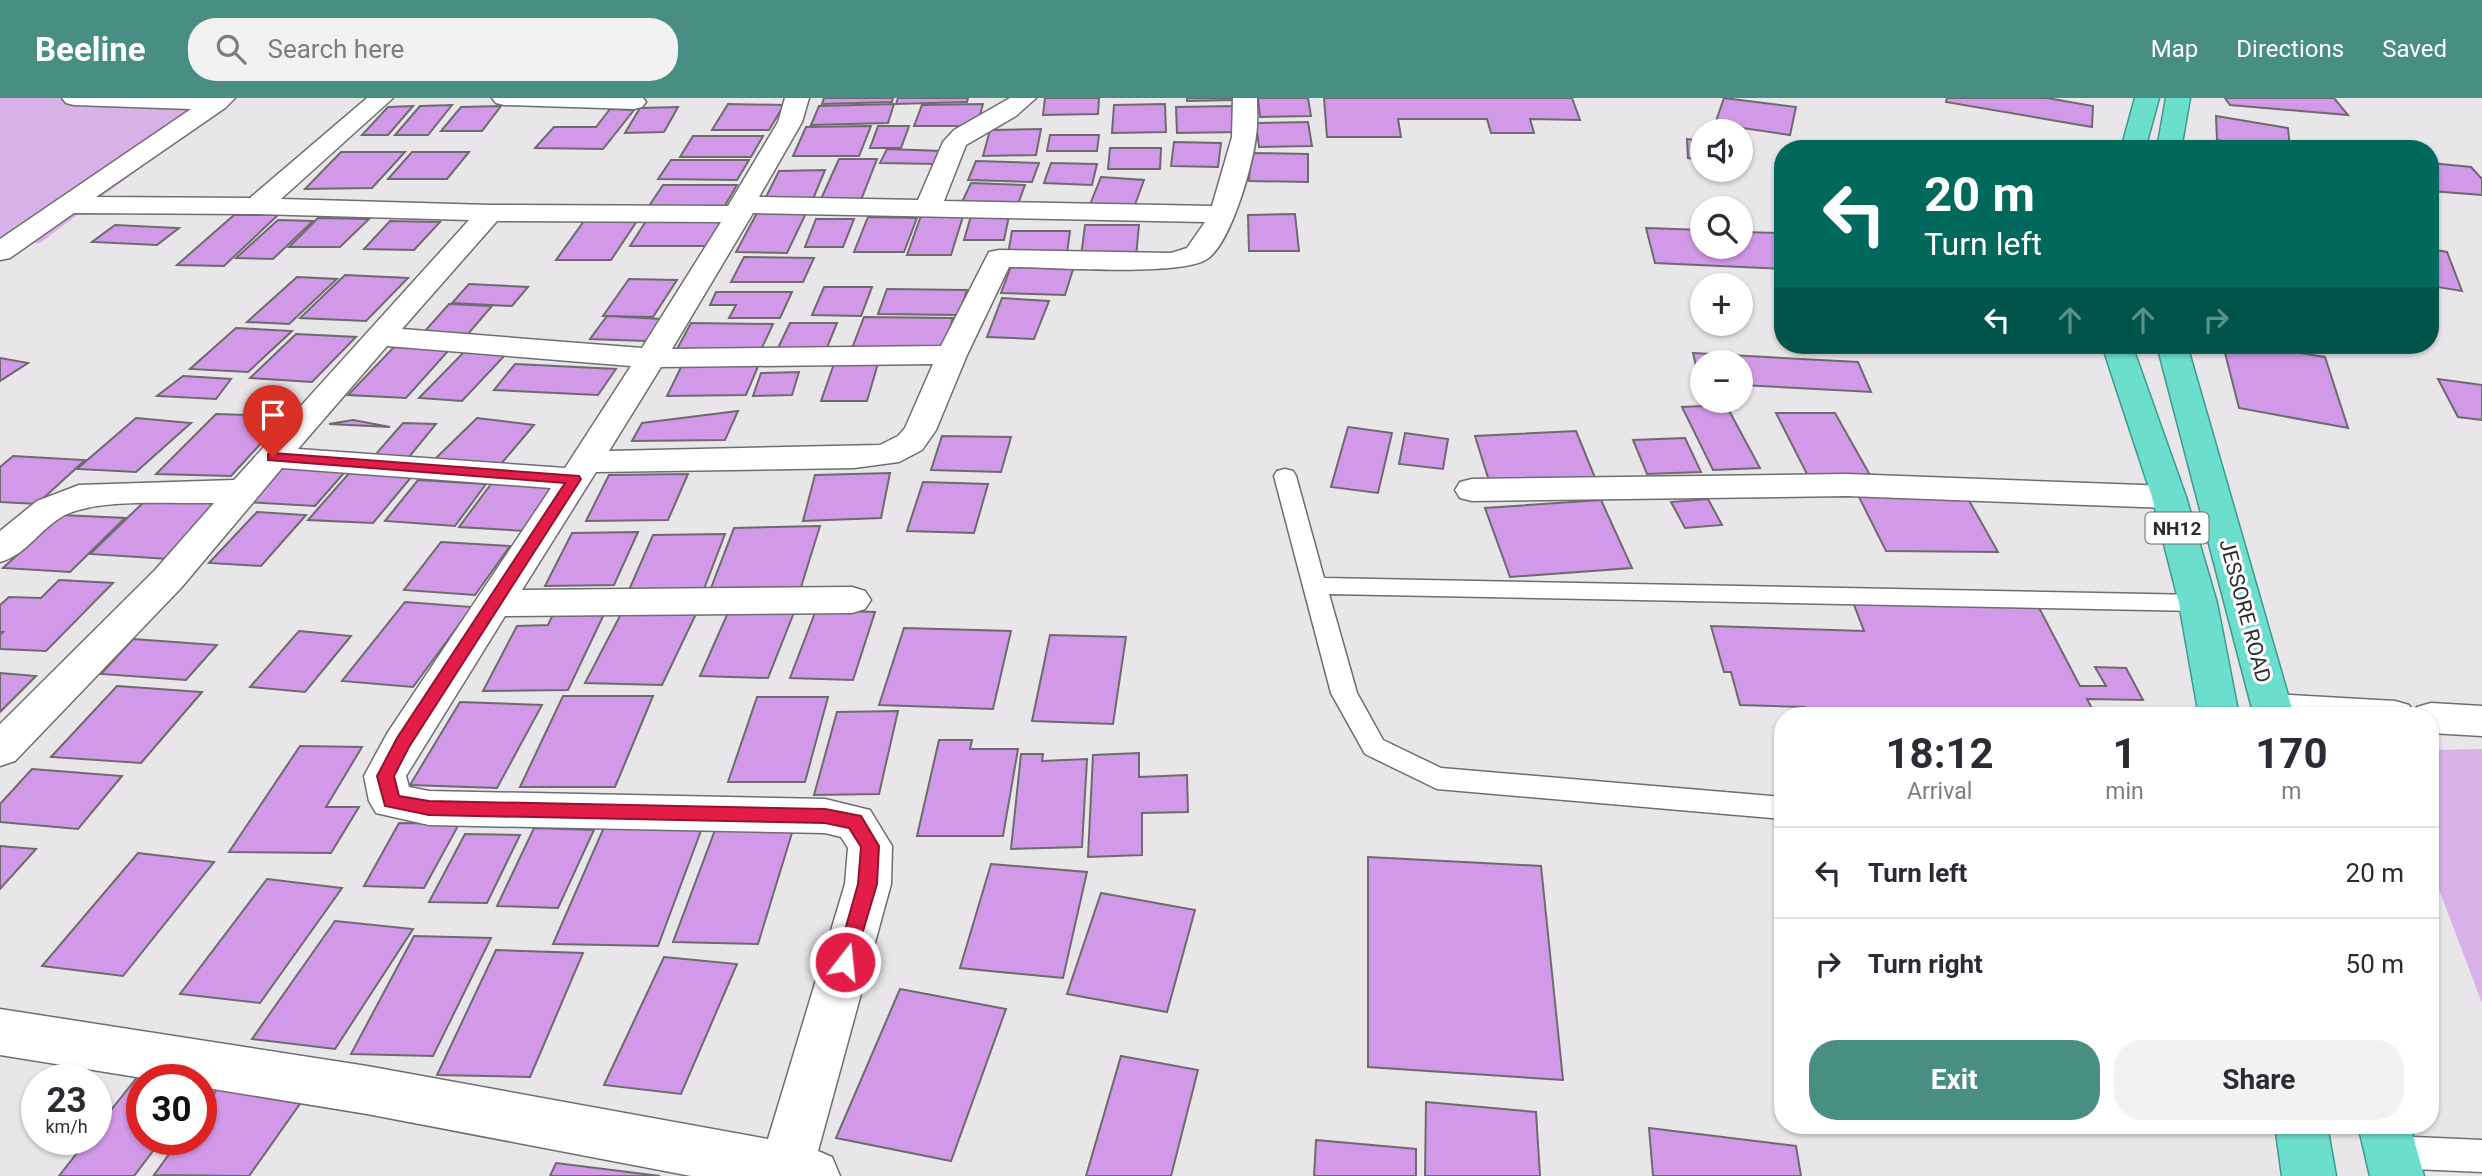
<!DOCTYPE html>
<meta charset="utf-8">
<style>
:root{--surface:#fff;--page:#f2f2f3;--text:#2b2b33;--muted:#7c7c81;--line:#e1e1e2;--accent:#498e82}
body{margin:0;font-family:Roboto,sans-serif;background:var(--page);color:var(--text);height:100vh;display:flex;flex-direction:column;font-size:26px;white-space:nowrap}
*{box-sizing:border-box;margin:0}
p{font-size:23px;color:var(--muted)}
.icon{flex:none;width:38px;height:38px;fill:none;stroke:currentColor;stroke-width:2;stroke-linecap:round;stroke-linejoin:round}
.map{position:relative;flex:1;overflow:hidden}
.details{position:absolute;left:1774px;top:609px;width:665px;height:427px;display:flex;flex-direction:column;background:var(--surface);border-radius:28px;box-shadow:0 2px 5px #0004}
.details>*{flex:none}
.banner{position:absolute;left:1774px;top:42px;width:665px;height:214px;border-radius:28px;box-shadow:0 2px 5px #0004;background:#00695c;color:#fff;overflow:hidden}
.controls{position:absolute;left:1690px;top:21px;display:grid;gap:14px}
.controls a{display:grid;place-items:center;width:63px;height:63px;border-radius:50%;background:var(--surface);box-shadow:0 2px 5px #0004;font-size:35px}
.speed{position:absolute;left:21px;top:966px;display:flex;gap:14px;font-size:35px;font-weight:700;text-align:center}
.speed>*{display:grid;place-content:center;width:91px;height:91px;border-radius:50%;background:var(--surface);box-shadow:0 2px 5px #0004;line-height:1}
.speed small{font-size:18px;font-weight:400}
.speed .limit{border:10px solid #d22;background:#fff;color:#111}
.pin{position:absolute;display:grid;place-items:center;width:60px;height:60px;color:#fff;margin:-72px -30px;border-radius:50% 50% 50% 0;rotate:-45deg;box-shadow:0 0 7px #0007}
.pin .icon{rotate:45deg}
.me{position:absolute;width:77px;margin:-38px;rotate:16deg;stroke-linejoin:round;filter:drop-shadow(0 0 5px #0008)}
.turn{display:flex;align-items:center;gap:24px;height:147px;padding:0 35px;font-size:32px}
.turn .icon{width:91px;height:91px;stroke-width:2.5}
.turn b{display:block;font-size:49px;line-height:60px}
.lanes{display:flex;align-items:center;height:66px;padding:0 35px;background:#0003;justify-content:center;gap:35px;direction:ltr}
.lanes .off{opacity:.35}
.eta{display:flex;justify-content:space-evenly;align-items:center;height:119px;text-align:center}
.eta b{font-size:42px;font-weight:700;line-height:49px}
.button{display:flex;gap:14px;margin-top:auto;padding:14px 35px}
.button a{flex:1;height:80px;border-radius:28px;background:var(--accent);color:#fff;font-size:28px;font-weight:700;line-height:80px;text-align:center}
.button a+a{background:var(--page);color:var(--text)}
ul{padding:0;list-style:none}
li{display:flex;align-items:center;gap:21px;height:91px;padding:0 35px;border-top:2px solid var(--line)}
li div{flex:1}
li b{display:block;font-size:26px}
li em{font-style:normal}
header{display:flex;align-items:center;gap:42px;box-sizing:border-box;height:98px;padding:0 35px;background:var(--accent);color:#fff}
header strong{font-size:33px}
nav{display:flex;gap:38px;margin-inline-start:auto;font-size:24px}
.search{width:490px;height:63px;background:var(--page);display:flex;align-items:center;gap:18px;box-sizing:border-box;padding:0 24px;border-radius:28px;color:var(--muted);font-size:26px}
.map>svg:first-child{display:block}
.green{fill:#d9b1e9}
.building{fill:#d199e7;stroke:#6d6b6e;stroke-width:2}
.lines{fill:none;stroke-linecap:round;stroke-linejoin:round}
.service-casing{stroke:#6f6d70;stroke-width:3}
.minor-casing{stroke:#6f6d70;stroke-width:3}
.trunk-casing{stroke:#3e9a8d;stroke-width:3}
.service{fill:#fff;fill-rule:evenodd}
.minor{fill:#fff;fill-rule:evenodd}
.trunk{fill:#6cdece;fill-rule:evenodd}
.route{fill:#e11d48;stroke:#92132f;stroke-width:2}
.labels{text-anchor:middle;stroke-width:6;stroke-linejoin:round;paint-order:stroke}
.shield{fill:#fff;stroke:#6b6b6c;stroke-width:2}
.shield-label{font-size:19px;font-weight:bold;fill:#2c2b2d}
.street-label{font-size:21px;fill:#2c2b2d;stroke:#fff}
</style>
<header>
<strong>Beeline</strong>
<div class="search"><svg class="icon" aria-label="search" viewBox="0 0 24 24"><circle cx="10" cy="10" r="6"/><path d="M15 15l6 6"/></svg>Search here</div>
<nav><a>Map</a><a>Directions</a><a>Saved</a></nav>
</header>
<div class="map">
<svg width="2482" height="1078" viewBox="0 0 2482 1078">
<rect width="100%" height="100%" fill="#e9e6ea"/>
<g class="green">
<polygon points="0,0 233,0 40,145 0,144"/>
<polygon points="2482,651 2482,905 2431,770 2431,652"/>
</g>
<g class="building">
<polygon points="824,0 893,0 892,4 822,6"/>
<polygon points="898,0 968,0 967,4 896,6"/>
<polygon points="1045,0 1099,0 1098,16 1043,17"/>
<polygon points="1187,0 1237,0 1237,2 1187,3"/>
<polygon points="1258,0 1308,0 1311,18 1260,19"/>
<polygon points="1324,0 1572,0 1580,22 1530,21 1534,35 1491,35 1487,21 1398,21 1401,39 1327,39"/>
<polygon points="1724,0 1796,9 1790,37 1715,26"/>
<polygon points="1947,0 2047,0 2093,8 2092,29 1946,4"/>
<polygon points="2225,0 2334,0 2348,17 2230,7"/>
<polygon points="728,6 784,7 769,32 712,32"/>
<polygon points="894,6 888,25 811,27 819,8"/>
<polygon points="983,6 977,28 914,28 922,7"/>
<polygon points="1165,6 1166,34 1112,35 1114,7"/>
<polygon points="452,7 428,37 395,37 420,8"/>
<polygon points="413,8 388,37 362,37 388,9"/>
<polygon points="501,8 482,33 441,33 461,9"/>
<polygon points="1235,8 1238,34 1177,35 1176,9"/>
<polygon points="678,9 664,34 625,35 640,10"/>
<polygon points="610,11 634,12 603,51 535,50 554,29 596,29"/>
<polygon points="2216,18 2288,30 2290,51 2268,51 2217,42"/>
<polygon points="1308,24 1312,48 1259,49 1256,25"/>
<polygon points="871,28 859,58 793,58 806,29"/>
<polygon points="878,28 909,28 901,50 870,50"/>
<polygon points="1041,31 1036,57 983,58 990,32"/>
<polygon points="1050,37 1099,37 1097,53 1047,53"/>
<polygon points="693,38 763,38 751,59 680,59"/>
<polygon points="1687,41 1703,43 1703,62 1688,60"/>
<polygon points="1174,44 1221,45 1218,69 1171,68"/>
<polygon points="1110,50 1161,50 1160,71 1108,71"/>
<polygon points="887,51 942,53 936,66 880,65"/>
<polygon points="341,54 405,54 372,90 305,91"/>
<polygon points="412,54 469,54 447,81 388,81"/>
<polygon points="1251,55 1308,56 1308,84 1249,83"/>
<polygon points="839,61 877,61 861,102 821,101"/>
<polygon points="671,62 749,62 737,82 658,81"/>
<polygon points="976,63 1039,65 1032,84 968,82"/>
<polygon points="1051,65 1097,66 1092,87 1044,85"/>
<polygon points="2431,65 2471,69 2482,81 2482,97 2431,93"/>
<polygon points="825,72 813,101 765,101 779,73"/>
<polygon points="1101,79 1144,82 1133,112 1089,109"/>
<polygon points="971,85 1025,87 1018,106 962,104"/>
<polygon points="663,87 737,87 724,109 649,108"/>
<polygon points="758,113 807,113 787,155 736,154"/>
<polygon points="922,115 964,115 951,157 907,157"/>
<polygon points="1295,116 1299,153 1249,153 1248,117"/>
<polygon points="234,117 278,117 224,168 177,167"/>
<polygon points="971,118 1009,118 1004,142 964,142"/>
<polygon points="868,119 917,120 904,154 854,154"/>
<polygon points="318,120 369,121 340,149 289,149"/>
<polygon points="648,120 723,120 708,148 630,148"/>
<polygon points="816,121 854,121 843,149 805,149"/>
<polygon points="278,122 313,123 273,161 236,160"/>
<polygon points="390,123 440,124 414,152 364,151"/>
<polygon points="584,123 637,123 611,162 556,162"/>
<polygon points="115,127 179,130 157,147 92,144"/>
<polygon points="1085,127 1139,127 1136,159 1081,159"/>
<polygon points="1646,130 1703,132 1703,149 1741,149 1741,134 1783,135 1783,171 1655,165"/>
<polygon points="1012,133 1070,133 1067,155 1008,156"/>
<polygon points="2431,151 2447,154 2462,193 2431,188"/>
<polygon points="744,159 814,160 803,184 731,184"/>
<polygon points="1013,163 1075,165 1065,197 1001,195"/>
<polygon points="345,177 408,180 366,223 300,220"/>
<polygon points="297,179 337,181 289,226 247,224"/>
<polygon points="629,181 677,182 653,219 603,218"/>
<polygon points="469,186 528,189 512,208 452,205"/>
<polygon points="824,189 872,189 861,218 812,217"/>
<polygon points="887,191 967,192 959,217 878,216"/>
<polygon points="716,194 792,194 780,220 729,220 736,207 710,207"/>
<polygon points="1002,200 1049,203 1034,241 987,239"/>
<polygon points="449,206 492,208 468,236 424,234"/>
<polygon points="607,218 662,221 646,243 590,241"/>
<polygon points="864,219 953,220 942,254 851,253"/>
<polygon points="691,225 773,226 760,254 676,253"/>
<polygon points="790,225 837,225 826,252 777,252"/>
<polygon points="236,230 292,233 248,274 190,271"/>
<polygon points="296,236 356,239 312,284 250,280"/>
<polygon points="2223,247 2251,247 2325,259 2348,330 2239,310"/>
<polygon points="394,249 449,252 406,300 348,297"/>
<polygon points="468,250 508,254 462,303 419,300"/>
<polygon points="1693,255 1858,264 1871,294 1741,287 1741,264 1703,264 1703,285 1700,285"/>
<polygon points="0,260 28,265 0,283"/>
<polygon points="879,262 867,303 821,303 835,263"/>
<polygon points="515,266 616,271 598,297 494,292"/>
<polygon points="759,266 746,297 667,298 682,267"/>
<polygon points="799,274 792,297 753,298 761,275"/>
<polygon points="183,278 231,281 216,301 157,298"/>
<polygon points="2438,281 2482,287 2482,322 2458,319"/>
<polygon points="1726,307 1760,370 1713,372 1682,309"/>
<polygon points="738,313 725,342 632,343 642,325"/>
<polygon points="1776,315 1835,315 1870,377 1808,378"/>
<polygon points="216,316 286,318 231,378 156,376"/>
<polygon points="136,320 191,325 136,374 77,371"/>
<polygon points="477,320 534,327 500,367 434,362"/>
<polygon points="353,322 390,329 329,326"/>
<polygon points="403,325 436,326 409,359 375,357"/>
<polygon points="1348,329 1392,335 1378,395 1331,389"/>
<polygon points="1576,333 1596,382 1490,386 1475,338"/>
<polygon points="1405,335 1448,341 1443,371 1399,366"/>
<polygon points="942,338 1011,339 1001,374 931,372"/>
<polygon points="1685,340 1701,374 1647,376 1633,342"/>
<polygon points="13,358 85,362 37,406 0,404 0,369"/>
<polygon points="284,364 350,368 315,408 247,404"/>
<polygon points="351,373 413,377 373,425 308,422"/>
<polygon points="890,375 881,420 803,423 815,377"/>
<polygon points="688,376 668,422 586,423 609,377"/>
<polygon points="418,382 486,386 455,428 385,423"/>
<polygon points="923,384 988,386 974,435 907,433"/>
<polygon points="491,386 555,390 525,433 459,429"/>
<polygon points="150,398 226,402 169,461 90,456"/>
<polygon points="1859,399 1967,399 1998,454 1886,453"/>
<polygon points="1708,401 1722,427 1685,430 1671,404"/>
<polygon points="1601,402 1632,470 1510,479 1485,410"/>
<polygon points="257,414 306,417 261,468 209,465"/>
<polygon points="61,417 125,420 70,474 3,470"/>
<polygon points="820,428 801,489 711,490 734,430"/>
<polygon points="638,434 614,487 545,488 572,435"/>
<polygon points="725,436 704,491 629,492 653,437"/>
<polygon points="441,444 510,448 475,497 404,492"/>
<polygon points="59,482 113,485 46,553 0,551 0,537 3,534 0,534 0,507 9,499 41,500"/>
<polygon points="1851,499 2037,506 2080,588 2106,588 2095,569 2126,570 2143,602 2087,601 2096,618 1807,618 1805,609 1740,607 1731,574 1724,574 1711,528 1864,533"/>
<polygon points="405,504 472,509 413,589 342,583"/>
<polygon points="730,510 795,512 768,580 700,578"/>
<polygon points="555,512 606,512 568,592 483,593 517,528 548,527"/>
<polygon points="816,512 875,514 853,582 790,580"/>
<polygon points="622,514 696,516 662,587 585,585"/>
<polygon points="904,530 1011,533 993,611 879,607"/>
<polygon points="299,533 351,538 305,594 250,589"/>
<polygon points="1050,537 1126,539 1113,626 1032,623"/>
<polygon points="133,541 217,547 186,582 101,576"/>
<polygon points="0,575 36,578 0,614"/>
<polygon points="117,588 202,594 141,665 51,659"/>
<polygon points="563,598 653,598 615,689 520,689"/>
<polygon points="757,599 828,599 805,684 728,684"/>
<polygon points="460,604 542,607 497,690 410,687"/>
<polygon points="898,613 879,696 814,697 837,614"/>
<polygon points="939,642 972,642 970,651 1018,651 1003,738 917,738"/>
<polygon points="300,648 362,649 326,709 359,709 331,755 229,754"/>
<polygon points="1139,655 1139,679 1187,677 1188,714 1142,715 1142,757 1088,759 1093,657"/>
<polygon points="1021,656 1043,656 1042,663 1087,661 1082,749 1011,751"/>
<polygon points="32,671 122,678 78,731 0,724 0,706"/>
<polygon points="718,724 795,725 758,846 673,844"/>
<polygon points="399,725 459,726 424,790 364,788"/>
<polygon points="605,727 702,730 658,848 553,846"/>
<polygon points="534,730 594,732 558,810 497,808"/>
<polygon points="465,736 520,737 487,805 429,804"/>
<polygon points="0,748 36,751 0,791"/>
<polygon points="138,755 214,764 123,878 42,868"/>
<polygon points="1368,759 1541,768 1563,982 1368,969"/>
<polygon points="991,766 1087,774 1063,880 960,870"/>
<polygon points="267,781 342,790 260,905 180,896"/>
<polygon points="1101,795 1195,812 1167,914 1067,896"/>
<polygon points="335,823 413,831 335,951 252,941"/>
<polygon points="414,838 491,840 433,958 351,956"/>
<polygon points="496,852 583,855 530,979 437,977"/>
<polygon points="664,859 737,866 681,996 604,987"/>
<polygon points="900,891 1006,911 951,1063 836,1040"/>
<polygon points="1121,958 1198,972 1171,1078 1086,1078"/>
<polygon points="138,978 161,982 142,982 142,1041 162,1041 134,1078 59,1078 88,1041 96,1041 96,1031"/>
<polygon points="226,979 309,993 249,1078 154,1077 180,1041 201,1041 201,1013"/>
<polygon points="1426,1004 1536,1014 1540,1078 1425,1078"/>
<polygon points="2117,1027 2167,1027 2169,1032"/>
<polygon points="1649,1030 1796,1048 1801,1078 1653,1078"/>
<polygon points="1316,1042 1416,1051 1416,1078 1314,1078"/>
<polygon points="556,1065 660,1078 550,1078"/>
</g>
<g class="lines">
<defs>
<g id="service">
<polygon points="1285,371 1293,373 1296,378 1324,480 2198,497 2206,499 2210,505 2206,511 2198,513 1329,496 1357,595 1383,642 1441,670 1783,699 1783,721 1437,691 1365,656 1331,595 1274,378 1277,373"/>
<polygon points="2391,1038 2482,1042 2482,1074 2391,1070 2379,1066 2374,1054 2379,1042"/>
</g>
<g id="minor">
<path d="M 62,0 L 235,0 L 225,10 L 96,99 L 250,100 L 367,0 L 393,0 L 281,101 L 490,107 L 728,108 L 778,24 L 785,0 L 809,0 L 802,24 L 759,99 L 918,102 L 943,44 L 954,32 L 1010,0 L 1036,0 L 1016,18 L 966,47 L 944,103 L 1212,108 L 1232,39 L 1233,0 L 1257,0 C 1257,12 1258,25 1256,38 C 1253,66 1231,146 1207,161 C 1181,179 1047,169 1009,169 L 967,257 L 936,332 L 922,352 L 899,364 L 854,370 L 596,374 L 522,492 L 852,489 L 865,493 L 871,502 L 865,511 L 852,515 L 505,518 L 406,678 L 409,689 L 429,693 L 825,701 L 870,712 L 892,748 L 891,786 L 818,1053 L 832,1059 L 840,1078 L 691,1078 L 367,1016 L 201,989 L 201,982 L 155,982 L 0,957 L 0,911 L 367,968 L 768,1041 L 845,786 L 848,750 L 841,739 L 825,735 L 429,727 L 376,715 L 369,703 L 364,678 L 388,634 L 551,390 L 282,370 L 181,490 L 15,663 L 0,668 L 0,626 L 155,472 L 214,405 C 173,406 100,400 65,417 C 41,429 27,457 0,464 L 0,433 L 37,403 L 79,387 L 234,382 L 469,122 L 257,116 L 74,115 L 10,160 L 0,162 L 0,141 L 191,11 L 74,7 L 66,5 ZM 753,115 L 1205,124 L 1187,150 L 1171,155 L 999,152 L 989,154 L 941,248 L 672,251 ZM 497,123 L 721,124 L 642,250 L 402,231 ZM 387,248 L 631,268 L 565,370 L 298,351 ZM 933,266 L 905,330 L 898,338 L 880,347 L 609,353 L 661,269 Z"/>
<polygon points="492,0 643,0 646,4 642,9 634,11 504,7 496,5"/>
<polygon points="1847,376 2169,388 2181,391 2186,399 2181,407 2169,410 1847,398 1472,403 1460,400 1455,392 1460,384 1472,381"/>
<polygon points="2272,596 2395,603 2409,607 2414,615 2417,609 2431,605 2482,608 2482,638 2431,635 2431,618 2255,618 2252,611 2258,600"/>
</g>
<g id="trunk">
<polygon points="2135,0 2159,0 2145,51 2121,51"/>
<polygon points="2166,0 2190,0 2181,51 2157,51"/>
<polygon points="2102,247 2132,247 2186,399 2217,505 2239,618 2199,618 2179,505 2152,399"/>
<polygon points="2157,247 2187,247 2294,618 2254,618"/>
<polygon points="2275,1027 2327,1027 2336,1078 2282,1078"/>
<polygon points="2358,1027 2410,1027 2424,1078 2370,1078"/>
</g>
</defs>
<use href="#service" class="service-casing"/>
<use href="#minor" class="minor-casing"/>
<use href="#trunk" class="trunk-casing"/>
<use href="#service" class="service"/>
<use href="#minor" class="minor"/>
<use href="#trunk" class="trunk"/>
</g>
<polygon class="route" points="273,355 579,378 581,381 409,649 394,678 399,698 429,703 825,711 861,718 879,748 877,786 852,870 845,872 838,870 836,864 858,786 861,749 849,730 825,725 429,717 385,708 377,678 397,640 565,385 268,362 268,356"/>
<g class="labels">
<rect class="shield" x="2145.5" y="414.5" width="63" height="31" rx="5"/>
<g class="shield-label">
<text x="2177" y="437">NH12</text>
</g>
<g class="street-label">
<text transform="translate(2245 513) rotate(75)" y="7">JESSORE ROAD</text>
</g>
</g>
</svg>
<div class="controls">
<a><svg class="icon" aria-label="sound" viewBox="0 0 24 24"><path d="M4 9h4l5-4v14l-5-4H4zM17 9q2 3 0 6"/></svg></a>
<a><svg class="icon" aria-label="search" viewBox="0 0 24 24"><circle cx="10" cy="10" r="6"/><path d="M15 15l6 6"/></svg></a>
<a>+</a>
<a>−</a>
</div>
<div class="speed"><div>23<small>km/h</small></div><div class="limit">30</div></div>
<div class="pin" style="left:273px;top:359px;background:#d93025"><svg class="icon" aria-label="arrive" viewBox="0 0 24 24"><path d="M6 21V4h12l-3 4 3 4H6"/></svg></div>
<svg class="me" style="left:845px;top:864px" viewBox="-20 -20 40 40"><circle r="17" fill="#e11d48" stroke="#fff" stroke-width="3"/><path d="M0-11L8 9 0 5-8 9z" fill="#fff"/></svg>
<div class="banner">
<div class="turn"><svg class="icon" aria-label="left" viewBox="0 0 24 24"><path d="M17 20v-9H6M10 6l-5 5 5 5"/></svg><div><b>20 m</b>Turn left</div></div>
<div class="lanes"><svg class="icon" aria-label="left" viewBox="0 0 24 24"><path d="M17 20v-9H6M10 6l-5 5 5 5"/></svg><svg class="icon off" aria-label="ahead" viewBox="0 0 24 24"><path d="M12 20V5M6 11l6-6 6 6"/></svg><svg class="icon off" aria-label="ahead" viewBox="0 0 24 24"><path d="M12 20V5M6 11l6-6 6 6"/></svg><svg class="icon off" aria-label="right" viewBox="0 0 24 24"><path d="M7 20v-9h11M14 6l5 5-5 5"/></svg></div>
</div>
<section class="details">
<div class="eta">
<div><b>18:12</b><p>Arrival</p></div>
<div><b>1</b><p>min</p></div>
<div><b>170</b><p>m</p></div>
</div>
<ul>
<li><svg class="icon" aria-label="left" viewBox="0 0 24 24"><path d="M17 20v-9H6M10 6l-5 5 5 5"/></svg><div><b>Turn left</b></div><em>20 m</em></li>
<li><svg class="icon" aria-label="right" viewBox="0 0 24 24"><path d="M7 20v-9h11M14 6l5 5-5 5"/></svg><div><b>Turn right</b></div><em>50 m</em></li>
</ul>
<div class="button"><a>Exit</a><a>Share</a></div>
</section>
</div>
